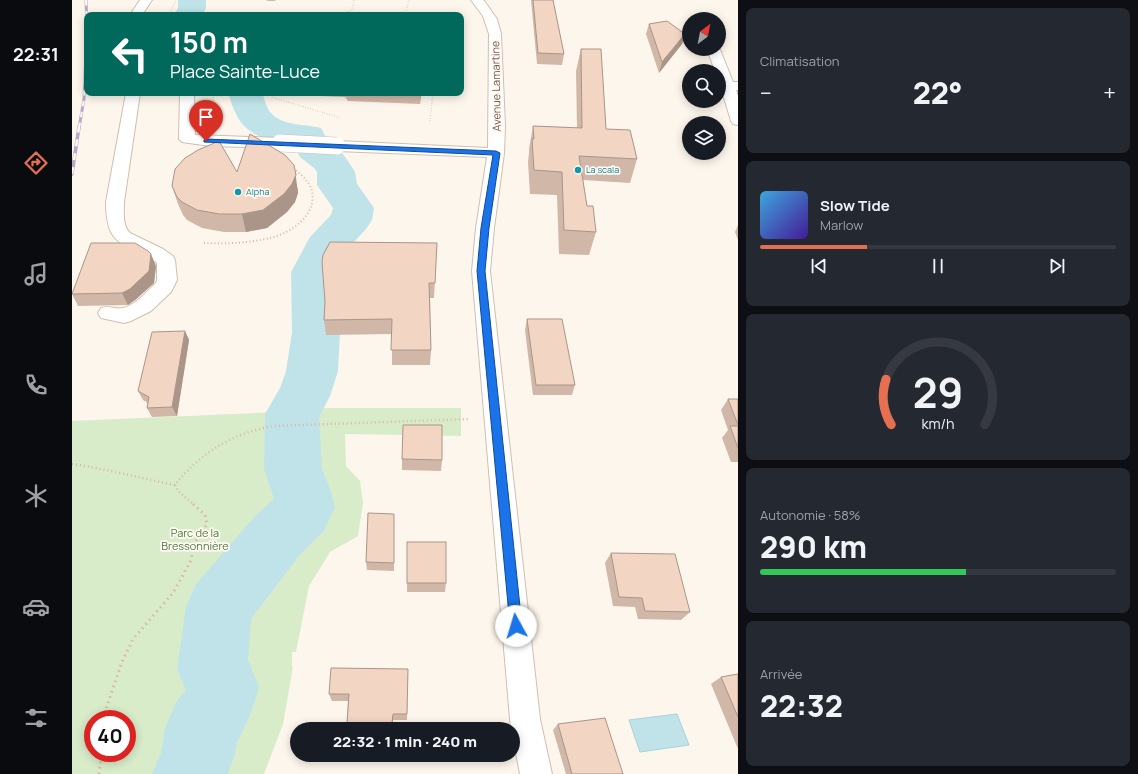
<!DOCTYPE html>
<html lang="fr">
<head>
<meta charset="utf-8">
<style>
	body { margin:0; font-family:Manrope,sans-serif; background:#242831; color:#f1f3f6; height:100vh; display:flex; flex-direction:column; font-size:15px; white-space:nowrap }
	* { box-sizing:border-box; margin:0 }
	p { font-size:13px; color:#9ea1a6 }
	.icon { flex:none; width:22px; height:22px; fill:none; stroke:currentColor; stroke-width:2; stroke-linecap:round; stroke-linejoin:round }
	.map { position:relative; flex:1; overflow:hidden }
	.side { display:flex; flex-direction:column; gap:8px; padding:8px; background:#0d0f14; width:400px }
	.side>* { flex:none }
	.guide { position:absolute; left:12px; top:12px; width:380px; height:84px; border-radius:8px; box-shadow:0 2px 10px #0003; background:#00695c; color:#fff; overflow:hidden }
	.needle { width:26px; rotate:32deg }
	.controls { position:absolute; left:610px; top:12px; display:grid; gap:8px }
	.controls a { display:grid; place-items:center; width:44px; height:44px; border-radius:50%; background:#171b24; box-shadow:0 2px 10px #0003; font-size:20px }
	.speed { position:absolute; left:12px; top:710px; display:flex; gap:8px; font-size:20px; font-weight:700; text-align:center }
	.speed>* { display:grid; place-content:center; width:52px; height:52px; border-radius:50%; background:#171b24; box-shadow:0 2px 10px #0003; line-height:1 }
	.speed .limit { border:6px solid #d22; background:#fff; color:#111 }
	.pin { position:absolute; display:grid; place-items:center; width:34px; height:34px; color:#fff; margin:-41px -17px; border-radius:50% 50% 50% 0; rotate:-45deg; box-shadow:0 0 4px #0007 }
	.pin .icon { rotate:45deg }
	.me { position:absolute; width:44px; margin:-22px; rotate:354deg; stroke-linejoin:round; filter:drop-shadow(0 0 3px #0008) }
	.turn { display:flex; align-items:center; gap:14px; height:84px; padding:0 20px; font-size:18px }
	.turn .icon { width:52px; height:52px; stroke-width:2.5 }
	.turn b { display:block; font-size:28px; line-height:34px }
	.big { font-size:30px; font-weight:800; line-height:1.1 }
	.side .tile { flex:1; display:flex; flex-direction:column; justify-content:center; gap:6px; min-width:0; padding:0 14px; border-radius:8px; background:#242831 }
	.side .dial { align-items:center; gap:0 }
	.dial svg { height:104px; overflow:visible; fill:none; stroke:#363941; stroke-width:7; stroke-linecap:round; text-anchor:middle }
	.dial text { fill:#f1f3f6; stroke:none }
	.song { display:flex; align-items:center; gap:12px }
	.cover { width:48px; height:48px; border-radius:6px; background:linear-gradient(135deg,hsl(200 70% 55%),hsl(260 70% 35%)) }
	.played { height:4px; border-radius:2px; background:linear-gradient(90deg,#e76f51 30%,#363941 30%) }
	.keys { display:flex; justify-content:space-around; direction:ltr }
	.heat { display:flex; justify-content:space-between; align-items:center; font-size:22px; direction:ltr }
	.charge { height:6px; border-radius:3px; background:linear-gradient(90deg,#34c759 58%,#363941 0) }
	.trip { position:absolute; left:218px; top:722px; width:230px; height:40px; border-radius:20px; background:#171b24; box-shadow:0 2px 10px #0003; font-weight:800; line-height:40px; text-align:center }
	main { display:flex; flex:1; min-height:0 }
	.dock { display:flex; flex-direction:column; width:72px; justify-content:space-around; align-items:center; background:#090b0e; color:#9ea1a6 }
	.dock .icon { width:28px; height:28px }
	.dock .active { color:#e76f51 }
	.dock b { font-size:18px; color:#f1f3f6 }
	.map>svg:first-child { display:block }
	.green { fill:#d8ecc9; fill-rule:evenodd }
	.water { fill:#bfe3e8; stroke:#a5d3da }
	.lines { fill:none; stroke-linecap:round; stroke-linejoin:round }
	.river { fill:#bfe3e8; fill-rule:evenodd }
	.minor-casing { stroke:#d1beb0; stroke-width:2 }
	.path-far3 { stroke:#d9b8a5; stroke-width:1.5; stroke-dasharray:0.5 2; stroke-linecap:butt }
	.path-far2 { stroke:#d9b8a5; stroke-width:2; stroke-dasharray:1 2.5; stroke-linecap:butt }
	.path-far1 { stroke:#d9b8a5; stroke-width:2.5; stroke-dasharray:1 3; stroke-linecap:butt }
	.path { stroke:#d9b8a5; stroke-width:3; stroke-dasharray:1.5 4; stroke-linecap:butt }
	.minor { fill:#fff; fill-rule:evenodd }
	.rail-far1-casing { stroke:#b9a8c9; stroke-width:3 }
	.rail-casing { stroke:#b9a8c9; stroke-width:3.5 }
	.rail-far1 { stroke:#fffaf3; stroke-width:2; stroke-dasharray:5.5; stroke-linecap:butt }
	.rail { stroke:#fffaf3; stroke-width:2.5; stroke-dasharray:7; stroke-linecap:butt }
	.minor-bridge-casing { stroke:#d1beb0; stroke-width:18; stroke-linecap:butt }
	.minor-bridge { stroke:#fff; stroke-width:17 }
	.wall { fill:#d1b7a8 }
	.shaded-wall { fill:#aa9588 }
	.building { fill:#f3d5c3; stroke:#aa9588 }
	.route { fill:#1a73e8; stroke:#114b97 }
	.culture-dot { fill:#0f9aa8; stroke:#fffaf3; stroke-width:1.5 }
	.labels { text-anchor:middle; stroke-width:3.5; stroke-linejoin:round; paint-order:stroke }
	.far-culture-label { font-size:9px; fill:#0d838f; stroke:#fffaf3; text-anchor:start }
	.street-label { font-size:11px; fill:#7a5c4d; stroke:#fffaf3 }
	.park-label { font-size:11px; fill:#537a41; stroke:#fffaf3 }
</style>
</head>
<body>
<main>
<nav class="dock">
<b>22:31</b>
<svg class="icon active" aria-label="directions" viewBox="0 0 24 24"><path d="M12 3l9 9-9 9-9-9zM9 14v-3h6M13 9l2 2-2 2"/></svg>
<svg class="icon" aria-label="music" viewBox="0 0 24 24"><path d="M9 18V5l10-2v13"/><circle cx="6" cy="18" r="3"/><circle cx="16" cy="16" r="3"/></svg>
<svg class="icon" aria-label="phone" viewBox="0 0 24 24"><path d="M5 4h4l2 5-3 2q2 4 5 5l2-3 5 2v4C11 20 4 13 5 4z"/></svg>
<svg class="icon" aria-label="climate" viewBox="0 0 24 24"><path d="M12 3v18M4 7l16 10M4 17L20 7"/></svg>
<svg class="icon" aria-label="car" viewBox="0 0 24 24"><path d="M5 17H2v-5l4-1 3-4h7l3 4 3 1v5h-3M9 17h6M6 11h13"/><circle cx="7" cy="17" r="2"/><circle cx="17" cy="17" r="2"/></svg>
<svg class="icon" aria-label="filters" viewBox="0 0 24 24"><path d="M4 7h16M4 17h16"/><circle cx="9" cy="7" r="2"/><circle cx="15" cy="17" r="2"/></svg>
</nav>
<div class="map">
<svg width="666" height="774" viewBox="0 0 666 774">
	<rect width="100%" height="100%" fill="#fdf6ec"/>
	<!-- green -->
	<path class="green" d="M258,408h131v28l-116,-2 1,32 14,15 3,22 -5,33 -28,16 -21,34 -13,66h-4v15h1l-10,57 -19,50h-192v-353l228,-10v-2zM21,719h34v34h-34z"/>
	<!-- water -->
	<polygon class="water" points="605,714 617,745 568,752 557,720"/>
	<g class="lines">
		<!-- river -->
		<g class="river">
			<polygon points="106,0 134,0 134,8 130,15 102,15 106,8"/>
			<path d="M156,93h34c3,6 4,15 9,20 11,13 34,11 50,15l8,15 13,10 6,8 7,11 2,12 17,24 -2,12 -6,9 -22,24 -9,19 5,60 -2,39 -8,25 -11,21 3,52 9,23 4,15 -11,24 -25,25 -48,63 -3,41 11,27 -7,23 -11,25 -4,7 -2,12 -7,20h-76l9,-21 4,-25 11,-26 10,-12 -9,-21 9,-62 10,-23 59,-68 19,-17 -10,-30 1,-55 15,-26 6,-17 6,-39 -1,-60 19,-35 21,-22 2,-7 -16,-23v-13l-3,-4 -14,-11 -7,-12c-23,-4 -47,-9 -57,-31 -4,-7 -5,-14 -8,-21z"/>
		</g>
		<defs>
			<g id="minor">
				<polygon points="68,0 80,0 72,12 73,15 61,15 60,12"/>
				<polygon points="399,0 411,0 413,2 425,19 429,34 433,126 432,153 422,228 418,271 468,719 480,774 448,774 441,737 441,729 439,729 438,719 400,271 404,228 415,157 265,151 259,149 257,146 259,143 265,141 416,148 417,34 411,16"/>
				<polygon points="647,47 661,82 666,82 666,90 664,90 666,96 666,125 661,124 659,121 647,81 647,71 643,71 635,49 647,49"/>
				<path d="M54,93h14l-16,109c0,10 -2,23 6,31l33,16 10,7 2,4 2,20 -6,12 -20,19 -20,10 -7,2 -23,-5 -3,-5 3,-5c9,-3 15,2 22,0 13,-3 23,-16 33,-25l1,-3v-17c-32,-23 -51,-13 -51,-61z"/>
				<polygon points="108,93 122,93 123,135 208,138 214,140 216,143 214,146 208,148 138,146 110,142 107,139"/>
			</g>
		</defs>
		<!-- minor casing -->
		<use href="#minor" class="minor-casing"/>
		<!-- path-far3 -->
		<g class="path-far3">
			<polyline points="97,15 104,0"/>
			<polyline points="273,15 280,9 282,0"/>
			<polyline points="333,15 337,0"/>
			<polyline points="198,93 199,97 269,118"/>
			<polyline points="141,100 142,93"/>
			<polyline points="358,121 361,93"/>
		</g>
		<!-- path-far2 -->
		<path class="path-far2" d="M132,243c23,1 48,0 70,-6 21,-6 47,-27 36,-51 -4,-8 -11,-13 -17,-18"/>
		<!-- path-far1 -->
		<g class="path-far1">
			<path d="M0,464c35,5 68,14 103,21 26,-33 58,-52 99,-59l195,-7"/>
			<polyline points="103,485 106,491 120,503"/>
		</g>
		<!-- path -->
		<g class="path">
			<polyline points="33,719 34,709 50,662 61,639 101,593 118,562 124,541 135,524 133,515 119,502"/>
			<polyline points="27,774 30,753"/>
		</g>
		<!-- minor -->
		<use href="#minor" class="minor"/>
		<defs>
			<g id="rail-far1">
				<polyline points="14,0 15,27"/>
				<polyline points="7,128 12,99 15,31"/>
			</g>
			<polyline id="rail" points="0,174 7,127"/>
		</defs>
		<!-- rail-far1 casing -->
		<use href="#rail-far1" class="rail-far1-casing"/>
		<!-- rail casing -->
		<use href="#rail" class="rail-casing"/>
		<!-- rail-far1 -->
		<use href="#rail-far1" class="rail-far1"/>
		<!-- rail -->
		<use href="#rail" class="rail"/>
		<defs>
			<polyline id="minor-bridge" points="208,143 265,146"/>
		</defs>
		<!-- minor-bridge casing -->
		<use href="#minor-bridge" class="minor-bridge-casing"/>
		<!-- minor-bridge -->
		<use href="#minor-bridge" class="minor-bridge"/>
	</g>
	<!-- wall -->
	<g class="wall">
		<polygon points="193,0 205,0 202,1 197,1"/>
		<polygon points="459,0 481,0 492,54 490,65 465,64"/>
		<polygon points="577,24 613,34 610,44 587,73 574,34"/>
		<polygon points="509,49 534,129 565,159 558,183 511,180 515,206 524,232 517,255 487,254 485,195 458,194 456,162 457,153 457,149 461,126 505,128 504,71"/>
		<polygon points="243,93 349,93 348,104 276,101 273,97 249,96"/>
		<polygon points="165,172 226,188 226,193 223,202 215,212 195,228 174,232 152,232 130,228 115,220 111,215 106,204 100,186"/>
		<polygon points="666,225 666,240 663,232"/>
		<polygon points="365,243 362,298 358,298 359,350 358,365 320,365 320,334 254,335 252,320"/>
		<polygon points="84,266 82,283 63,300 56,305 6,306 0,294 0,293"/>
		<polygon points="455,319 503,385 500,395 461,395 453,330"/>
		<polygon points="113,331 117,340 105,416 80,417 75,408 76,403 71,400 66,391"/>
		<polygon points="656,399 666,399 666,462 659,462 650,438 656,430 649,410"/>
		<polygon points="330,459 370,460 369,471 330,470"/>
		<polygon points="322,523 322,571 295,570 294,562"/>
		<polygon points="335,542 374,583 373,592 335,592"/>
		<polygon points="539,553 618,612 609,620 566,619 563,607 541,606 533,563"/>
		<polygon points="336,669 335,720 321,720 320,729 276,729 275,723 276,701 260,701 257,694"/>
		<polygon points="666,674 666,749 639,684 649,677"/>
		<polygon points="486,724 551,774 494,774 481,730"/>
	</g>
	<!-- shaded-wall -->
	<g class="shaded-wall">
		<polygon points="613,34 610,44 587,73 590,62"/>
		<polygon points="348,93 349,93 348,104"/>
		<polygon points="223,170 226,193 223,202 215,212 195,228 174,232 170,214"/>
		<polygon points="79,254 84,266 82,283 63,300 56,305 50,293"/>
		<polygon points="113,331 117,340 105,416 100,407"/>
		<polygon points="321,714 321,720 320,729 320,723"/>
	</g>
	<!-- building -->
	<g class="building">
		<polygon points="461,0 481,0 492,54 466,53"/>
		<polygon points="595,21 613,34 590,62 577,24"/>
		<polygon points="509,49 529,49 534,129 558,130 565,159 507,156 515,206 521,206 524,232 492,230 490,172 462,170 460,139 462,139 461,126 510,128"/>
		<polygon points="178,134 213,155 222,165 224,175 220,184 212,194 191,210 170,214 147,214 125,210 110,202 105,197 100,186 103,169 113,158 126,150 147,141 165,172"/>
		<polygon points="258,242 365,243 363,283 357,283 359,350 319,350 320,319 252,320 253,302 250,262 251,255"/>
		<polygon points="19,243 63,243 76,251 79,254 77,271 58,289 50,293 0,294"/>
		<polygon points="455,319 490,319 503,385 464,385"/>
		<polygon points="113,331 100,407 75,408 77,397 66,391 80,332"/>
		<polygon points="656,399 666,399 666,425"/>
		<polygon points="331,425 370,425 370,460 330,459"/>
		<polygon points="658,426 666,426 666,448"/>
		<polygon points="296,513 322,514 322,563 294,562"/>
		<rect x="335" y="542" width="39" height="41"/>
		<polygon points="539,553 603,554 618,612 573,611 570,598 547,597"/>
		<polygon points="259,668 336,669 335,714 321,714 320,723 275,723 277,694 257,694"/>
		<polygon points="666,674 666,717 649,677"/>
		<polygon points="533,718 551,774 500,774 486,724"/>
	</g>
	<!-- route -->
	<polygon class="route" points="134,139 424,151 428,153 417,228 413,271 450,626 448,630 444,632 440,630 438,626 405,271 409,228 421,155 132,142 132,140"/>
	<!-- markers -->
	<g class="culture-dot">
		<circle cx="506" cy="170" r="4"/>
		<circle cx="166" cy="192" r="4"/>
	</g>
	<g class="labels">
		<!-- far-culture labels -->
		<g class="far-culture-label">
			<text x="514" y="173">La scala</text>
			<text x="174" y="195">Alpha</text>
		</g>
		<!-- street labels -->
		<g class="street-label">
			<text transform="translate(424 86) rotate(-91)" y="4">Avenue Lamartine</text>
		</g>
		<!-- park labels -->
		<g class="park-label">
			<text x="123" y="537">Parc de la<tspan x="123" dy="13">Bressonnière</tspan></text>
		</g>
	</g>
</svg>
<div class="controls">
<a><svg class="needle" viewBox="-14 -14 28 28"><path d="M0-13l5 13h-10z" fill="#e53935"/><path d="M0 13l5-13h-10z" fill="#9ea1a6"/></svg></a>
<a><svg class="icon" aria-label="search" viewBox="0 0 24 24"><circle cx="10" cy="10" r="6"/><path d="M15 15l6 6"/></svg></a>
<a><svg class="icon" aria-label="layers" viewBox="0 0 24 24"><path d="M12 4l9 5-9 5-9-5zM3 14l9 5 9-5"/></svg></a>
</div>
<div class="speed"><div class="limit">40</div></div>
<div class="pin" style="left:134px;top:141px;background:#d93025"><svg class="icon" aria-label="arrive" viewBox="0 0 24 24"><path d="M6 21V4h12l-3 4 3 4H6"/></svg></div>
<svg class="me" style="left:444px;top:626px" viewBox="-20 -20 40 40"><circle r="19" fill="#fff"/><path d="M0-13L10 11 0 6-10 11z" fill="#1a73e8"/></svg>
<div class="trip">22:32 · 1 min · 240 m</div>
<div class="guide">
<div class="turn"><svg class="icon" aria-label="left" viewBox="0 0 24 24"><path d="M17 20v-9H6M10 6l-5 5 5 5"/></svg><div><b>150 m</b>Place Sainte-Luce</div></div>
</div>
</div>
<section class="side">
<div class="tile"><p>Climatisation</p>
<div class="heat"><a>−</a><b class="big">22°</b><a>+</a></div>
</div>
<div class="tile">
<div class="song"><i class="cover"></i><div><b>Slow Tide</b><p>Marlow</p></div></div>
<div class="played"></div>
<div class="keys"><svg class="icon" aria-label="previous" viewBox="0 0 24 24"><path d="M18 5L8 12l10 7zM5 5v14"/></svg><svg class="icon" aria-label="pause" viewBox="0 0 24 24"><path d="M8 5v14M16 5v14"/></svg><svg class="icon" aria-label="next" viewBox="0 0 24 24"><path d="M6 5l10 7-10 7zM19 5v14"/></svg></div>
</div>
<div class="tile dial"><svg viewBox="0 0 100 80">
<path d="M14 69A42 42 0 1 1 86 69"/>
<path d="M14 69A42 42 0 0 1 10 34" stroke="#e76f51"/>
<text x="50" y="56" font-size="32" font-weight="700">29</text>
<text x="50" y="72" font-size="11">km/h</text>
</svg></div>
<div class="tile"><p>Autonomie · 58%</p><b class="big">290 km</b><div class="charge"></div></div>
<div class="tile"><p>Arrivée</p><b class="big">22:32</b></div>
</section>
</main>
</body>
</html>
